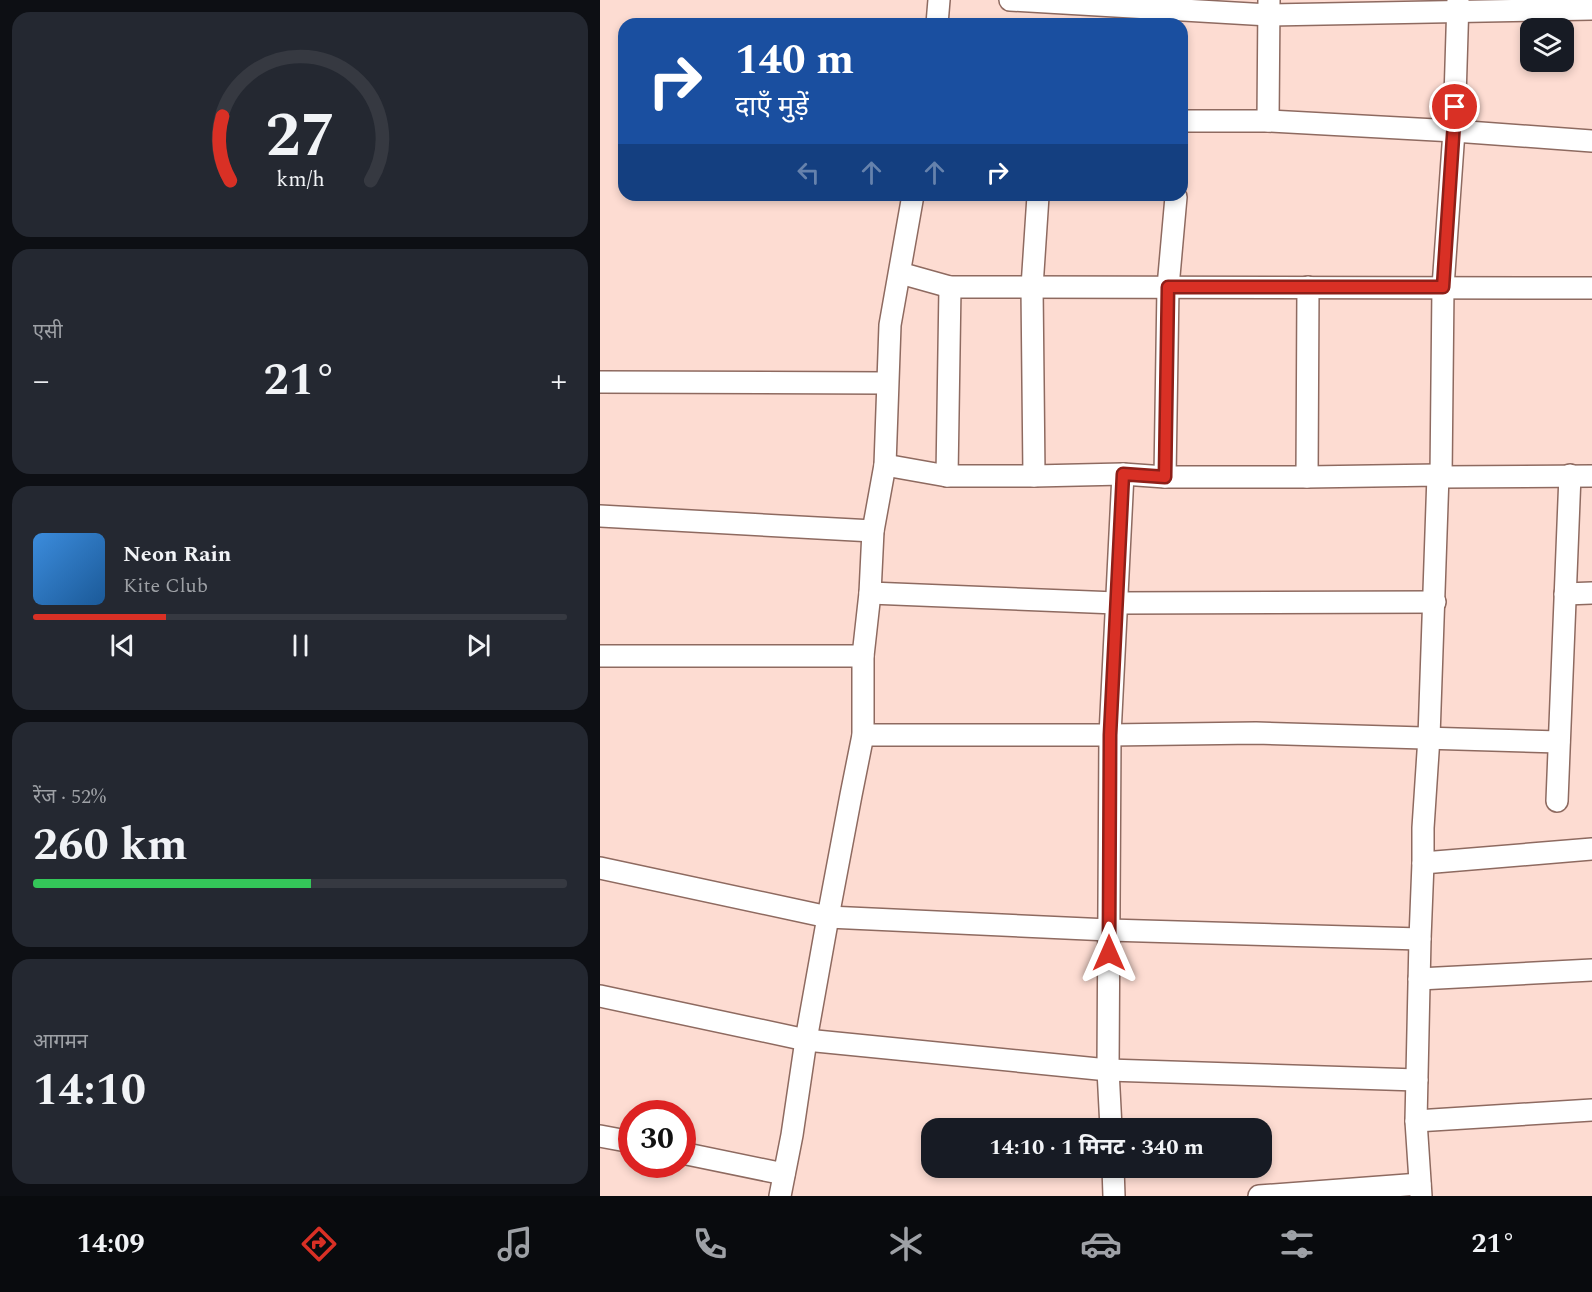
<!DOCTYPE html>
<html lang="hi">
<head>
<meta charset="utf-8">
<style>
	body { margin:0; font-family:Spectral,"Noto Sans Devanagari",serif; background:#242831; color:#f1f3f6; height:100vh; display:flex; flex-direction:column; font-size:22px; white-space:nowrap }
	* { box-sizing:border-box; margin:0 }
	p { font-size:20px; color:#9ea1a6 }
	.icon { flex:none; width:33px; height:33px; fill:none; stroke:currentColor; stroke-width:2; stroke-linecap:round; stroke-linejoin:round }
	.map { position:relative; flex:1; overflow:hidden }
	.sheet { display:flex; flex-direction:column; gap:12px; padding:12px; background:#0d0f14; width:600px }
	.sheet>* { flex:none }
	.guide { position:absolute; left:18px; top:18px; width:570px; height:183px; border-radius:18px; box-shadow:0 3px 9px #0003; background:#1a4fa0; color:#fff; overflow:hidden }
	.buttons { position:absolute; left:920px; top:18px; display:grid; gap:12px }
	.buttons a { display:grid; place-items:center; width:54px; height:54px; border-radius:12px; background:#171b24; box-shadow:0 3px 9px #0003; font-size:30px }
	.speed { position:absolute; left:18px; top:1100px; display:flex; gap:12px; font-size:30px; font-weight:700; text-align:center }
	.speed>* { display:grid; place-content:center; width:78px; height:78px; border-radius:50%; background:#171b24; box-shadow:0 3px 9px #0003; line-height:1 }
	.speed .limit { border:9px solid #d22; background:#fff; color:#111 }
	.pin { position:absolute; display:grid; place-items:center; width:51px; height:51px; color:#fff; margin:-26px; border:3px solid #fff; border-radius:50%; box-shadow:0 2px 6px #0007 }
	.me { position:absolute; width:66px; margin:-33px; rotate:0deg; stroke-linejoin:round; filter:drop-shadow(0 0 4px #0008) }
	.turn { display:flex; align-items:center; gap:21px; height:126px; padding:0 18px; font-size:27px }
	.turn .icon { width:78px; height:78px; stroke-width:2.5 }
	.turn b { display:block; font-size:42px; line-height:51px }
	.lanes { display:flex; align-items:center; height:57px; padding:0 18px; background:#0003; justify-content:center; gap:30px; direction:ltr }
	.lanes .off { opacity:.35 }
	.big { font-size:45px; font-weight:700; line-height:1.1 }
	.sheet .card { flex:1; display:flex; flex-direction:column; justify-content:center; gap:9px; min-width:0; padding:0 21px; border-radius:18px; background:#242831 }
	.sheet .dial { align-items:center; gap:0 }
	.dial svg { height:156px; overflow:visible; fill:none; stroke:#363941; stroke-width:7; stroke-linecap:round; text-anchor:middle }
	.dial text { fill:#f1f3f6; stroke:none }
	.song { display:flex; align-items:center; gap:18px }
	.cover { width:72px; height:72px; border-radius:9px; background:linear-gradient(135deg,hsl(210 70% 55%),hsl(210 70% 35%)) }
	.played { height:6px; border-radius:3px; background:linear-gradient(90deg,#d93025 25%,#363941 25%) }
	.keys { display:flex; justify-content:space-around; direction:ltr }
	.heat { display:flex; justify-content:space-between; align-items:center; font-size:33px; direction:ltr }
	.charge { height:9px; border-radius:4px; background:linear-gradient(90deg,#34c759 52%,#363941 0) }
	.trip { position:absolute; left:321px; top:1118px; width:351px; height:60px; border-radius:18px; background:#171b24; box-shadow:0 3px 9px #0003; font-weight:700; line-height:60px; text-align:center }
	.tabs { display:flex; height:96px; justify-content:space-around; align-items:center; background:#090b0e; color:#9ea1a6 }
	.tabs .icon { width:42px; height:42px }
	.tabs .current { color:#d93025 }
	.tabs b { font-size:27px; color:#f1f3f6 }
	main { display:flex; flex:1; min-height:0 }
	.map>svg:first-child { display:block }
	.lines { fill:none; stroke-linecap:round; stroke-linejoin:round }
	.minor-casing { stroke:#8e6a60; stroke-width:24 }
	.minor { stroke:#fff; stroke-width:21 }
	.route-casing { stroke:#8d1f18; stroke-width:15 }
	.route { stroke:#d93025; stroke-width:10 }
</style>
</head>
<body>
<main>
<section class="sheet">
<div class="card dial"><svg viewBox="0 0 100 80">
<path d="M14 69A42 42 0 1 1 86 69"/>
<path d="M14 69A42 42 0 0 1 10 36" stroke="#d93025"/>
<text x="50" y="56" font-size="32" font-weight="700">27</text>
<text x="50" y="72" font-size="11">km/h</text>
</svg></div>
<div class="card"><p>एसी</p>
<div class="heat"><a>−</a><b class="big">21°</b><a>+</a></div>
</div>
<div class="card">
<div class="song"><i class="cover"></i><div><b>Neon Rain</b><p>Kite Club</p></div></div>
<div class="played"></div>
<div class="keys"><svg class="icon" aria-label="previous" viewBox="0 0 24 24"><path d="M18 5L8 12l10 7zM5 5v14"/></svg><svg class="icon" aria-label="pause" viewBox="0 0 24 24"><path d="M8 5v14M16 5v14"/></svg><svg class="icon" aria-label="next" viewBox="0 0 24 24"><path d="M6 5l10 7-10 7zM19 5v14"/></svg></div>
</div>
<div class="card"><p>रेंज · 52%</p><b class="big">260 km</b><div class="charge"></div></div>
<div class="card"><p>आगमन</p><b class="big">14:10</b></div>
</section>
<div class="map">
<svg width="992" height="1196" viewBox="0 0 992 1196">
	<rect width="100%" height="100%" fill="#fddcd2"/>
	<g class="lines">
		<defs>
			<g id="minor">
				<polyline points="410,0 669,15 992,9"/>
				<polyline points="337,24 339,0"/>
				<polyline points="582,121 668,121 854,131 992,141"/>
				<polyline points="668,121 669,0"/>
				<polyline points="300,273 350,287 992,288"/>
				<polyline points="0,382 287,383"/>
				<polyline points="285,465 347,476 434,476 523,474 565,477 707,477 838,475 841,477 992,476"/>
				<polyline points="347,476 350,287"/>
				<polyline points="434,476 432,287 438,196"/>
				<polyline points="565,477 568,287 576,197"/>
				<polyline points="707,477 708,287"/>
				<polyline points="841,477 843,287 854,131 858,0"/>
				<polyline points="0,516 273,531"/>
				<polyline points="270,593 516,603 835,602"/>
				<polyline points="965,594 992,593"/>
				<polyline points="0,656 263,656"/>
				<polyline points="263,735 510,735 656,733 959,742"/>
				<polyline points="957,801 970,475"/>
				<polyline points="823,863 992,849"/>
				<polyline points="0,868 228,917 509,930 820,939"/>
				<polyline points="819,979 992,970"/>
				<polyline points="0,996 206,1040 508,1070 817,1080"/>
				<polyline points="816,1121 992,1110"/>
				<polyline points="511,1128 508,1070 510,735 523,474"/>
				<polyline points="0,1136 32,1142"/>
				<polyline points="82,1153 184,1174"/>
				<polyline points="513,1167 514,1196"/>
				<polyline points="180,1196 192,1135 206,1040 228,917 251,795 263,735 263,656 270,593 273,531 285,465 290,325 313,195"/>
				<polyline points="659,1196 820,1184"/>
				<polyline points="821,1196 816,1121 820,939 823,863 823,828 829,737 838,475"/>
			</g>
		</defs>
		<!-- minor casing -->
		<use href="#minor" class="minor-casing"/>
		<!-- minor -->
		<use href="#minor" class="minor"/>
	</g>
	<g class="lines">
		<defs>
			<polyline id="route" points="509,953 510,735 523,474 565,477 568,287 843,287 855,107"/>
		</defs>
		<!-- route casing -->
		<use href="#route" class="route-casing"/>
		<!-- route -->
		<use href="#route" class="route"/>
	</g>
</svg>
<div class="buttons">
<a><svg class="icon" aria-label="layers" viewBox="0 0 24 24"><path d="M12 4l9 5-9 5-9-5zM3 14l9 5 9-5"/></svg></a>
</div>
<div class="speed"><div class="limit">30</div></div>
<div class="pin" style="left:855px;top:107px;background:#d93025"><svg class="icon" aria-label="arrive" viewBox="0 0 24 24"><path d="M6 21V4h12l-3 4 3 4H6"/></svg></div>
<svg class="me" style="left:509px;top:953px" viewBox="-20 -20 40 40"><path d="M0-17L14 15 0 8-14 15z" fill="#d93025" stroke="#fff" stroke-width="4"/></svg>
<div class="trip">14:10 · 1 मिनट · 340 m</div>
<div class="guide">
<div class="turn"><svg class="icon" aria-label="right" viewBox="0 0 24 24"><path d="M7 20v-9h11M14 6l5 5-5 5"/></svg><div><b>140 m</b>दाएँ मुड़ें</div></div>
<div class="lanes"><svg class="icon off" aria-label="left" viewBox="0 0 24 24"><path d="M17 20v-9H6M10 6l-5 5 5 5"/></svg><svg class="icon off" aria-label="ahead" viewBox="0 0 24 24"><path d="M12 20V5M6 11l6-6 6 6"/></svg><svg class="icon off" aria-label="ahead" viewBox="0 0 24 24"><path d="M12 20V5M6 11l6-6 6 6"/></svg><svg class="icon" aria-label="right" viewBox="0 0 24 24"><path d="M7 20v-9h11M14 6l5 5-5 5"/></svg></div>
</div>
</div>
</main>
<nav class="tabs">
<b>14:09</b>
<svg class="icon current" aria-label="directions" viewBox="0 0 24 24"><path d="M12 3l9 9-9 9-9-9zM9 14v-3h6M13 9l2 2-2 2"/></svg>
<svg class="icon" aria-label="music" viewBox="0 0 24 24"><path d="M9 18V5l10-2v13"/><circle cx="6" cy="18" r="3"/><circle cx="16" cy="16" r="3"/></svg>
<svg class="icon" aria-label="phone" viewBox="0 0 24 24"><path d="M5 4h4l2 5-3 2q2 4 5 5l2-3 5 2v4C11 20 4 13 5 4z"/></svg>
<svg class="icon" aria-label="climate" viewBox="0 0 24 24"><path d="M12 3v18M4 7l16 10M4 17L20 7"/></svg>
<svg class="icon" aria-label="car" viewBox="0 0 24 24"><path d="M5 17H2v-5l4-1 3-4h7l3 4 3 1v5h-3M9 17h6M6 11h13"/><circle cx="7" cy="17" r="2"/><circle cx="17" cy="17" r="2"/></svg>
<svg class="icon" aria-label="filters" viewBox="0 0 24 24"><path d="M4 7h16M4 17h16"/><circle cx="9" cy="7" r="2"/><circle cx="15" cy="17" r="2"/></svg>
<b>21°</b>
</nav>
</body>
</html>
